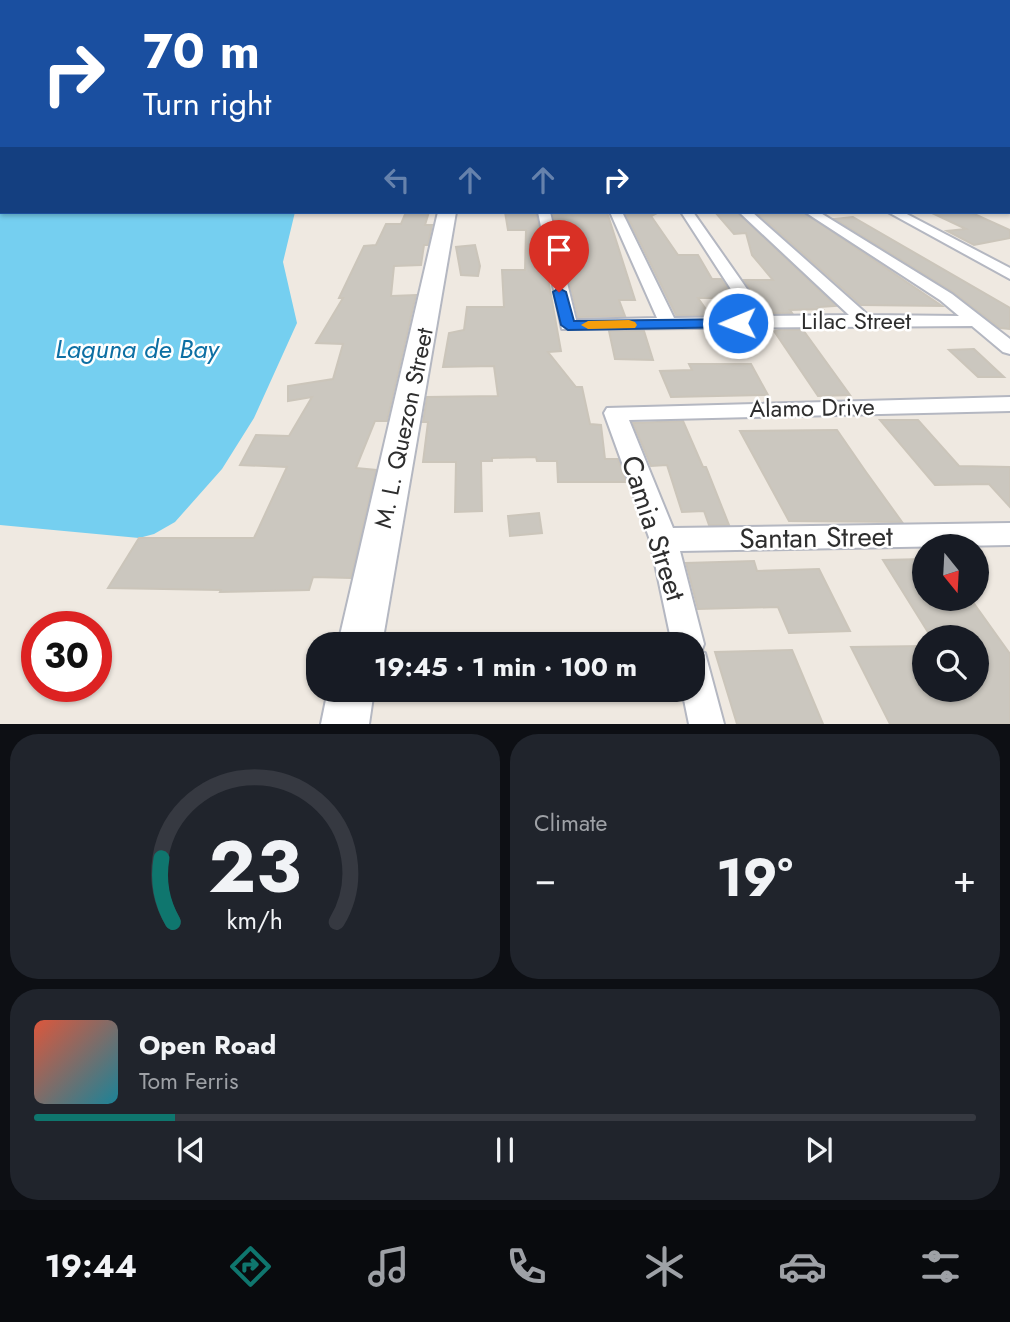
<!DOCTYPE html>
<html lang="en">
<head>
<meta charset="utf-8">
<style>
	body { margin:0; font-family:Jost,sans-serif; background:#20242c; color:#f1f3f6; height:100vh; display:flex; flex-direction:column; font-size:26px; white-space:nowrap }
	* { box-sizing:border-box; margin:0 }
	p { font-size:23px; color:#9ea1a6 }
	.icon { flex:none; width:38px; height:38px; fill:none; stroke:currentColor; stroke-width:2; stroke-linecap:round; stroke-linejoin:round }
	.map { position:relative; height:724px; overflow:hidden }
	.drawer { display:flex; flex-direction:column; gap:10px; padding:10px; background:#0d0f14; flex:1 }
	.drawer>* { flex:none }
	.top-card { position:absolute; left:0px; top:0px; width:1012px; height:214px; box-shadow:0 2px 5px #0004; background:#1a4fa0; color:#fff; overflow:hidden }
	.needle { width:46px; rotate:162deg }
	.buttons { position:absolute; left:912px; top:534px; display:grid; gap:14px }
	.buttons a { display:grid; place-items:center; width:77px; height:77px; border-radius:50%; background:#171b24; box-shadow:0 2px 5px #0004; font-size:35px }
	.speed { position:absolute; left:21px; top:611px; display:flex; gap:14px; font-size:35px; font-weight:700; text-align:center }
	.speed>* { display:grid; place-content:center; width:91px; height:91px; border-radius:50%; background:#171b24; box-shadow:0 2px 5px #0004; line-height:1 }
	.speed .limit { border:10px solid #d22; background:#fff; color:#111 }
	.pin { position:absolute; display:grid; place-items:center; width:60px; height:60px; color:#fff; margin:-72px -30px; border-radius:50% 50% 50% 0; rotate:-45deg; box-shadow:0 0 7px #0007 }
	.pin .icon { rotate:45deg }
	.me { position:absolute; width:77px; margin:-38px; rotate:269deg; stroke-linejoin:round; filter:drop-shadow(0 0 5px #0008) }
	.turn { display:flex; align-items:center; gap:24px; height:147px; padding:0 28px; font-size:32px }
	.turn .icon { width:91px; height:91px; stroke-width:2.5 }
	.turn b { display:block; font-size:49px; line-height:60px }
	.lanes { display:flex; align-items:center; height:66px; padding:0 28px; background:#0003; justify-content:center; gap:35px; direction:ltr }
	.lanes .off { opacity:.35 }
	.big { font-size:52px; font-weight:700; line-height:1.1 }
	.drawer .widget { flex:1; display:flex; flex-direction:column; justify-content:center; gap:10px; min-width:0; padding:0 24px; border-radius:28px; background:#20242c }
	.drawer .dial { align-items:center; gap:0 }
	.dial svg { height:182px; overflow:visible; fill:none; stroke:#363941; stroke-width:7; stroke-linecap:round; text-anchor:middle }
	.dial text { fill:#f1f3f6; stroke:none }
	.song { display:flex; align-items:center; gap:21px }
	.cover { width:84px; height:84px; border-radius:10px; background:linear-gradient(135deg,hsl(10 70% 55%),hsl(190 70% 35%)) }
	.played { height:7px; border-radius:4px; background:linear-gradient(90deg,#0f766e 15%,#363941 15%) }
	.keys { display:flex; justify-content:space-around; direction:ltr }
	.heat { display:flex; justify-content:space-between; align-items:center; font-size:38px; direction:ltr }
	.drawer .tiles { flex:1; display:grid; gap:10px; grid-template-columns:1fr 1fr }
	.widget:last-child { grid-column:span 2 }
	.trip { position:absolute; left:306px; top:632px; width:399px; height:70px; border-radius:28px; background:#171b24; box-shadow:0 2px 5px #0004; font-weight:700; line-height:70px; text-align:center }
	.dock { display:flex; height:112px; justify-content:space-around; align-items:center; background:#090b0e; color:#9ea1a6 }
	.dock .icon { width:49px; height:49px }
	.dock .current { color:#0f766e }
	.dock b { font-size:32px; color:#f1f3f6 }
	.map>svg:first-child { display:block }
	.water { fill:#75cff0 }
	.building { fill:#cbc7bf; stroke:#cbc5ba; stroke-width:2 }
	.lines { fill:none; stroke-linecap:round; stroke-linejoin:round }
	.minor-casing { stroke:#b4b7c1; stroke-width:4 }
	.secondary-casing { stroke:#b4b7c1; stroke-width:4 }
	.minor { fill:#fff; fill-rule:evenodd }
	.secondary { fill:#fff; fill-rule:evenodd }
	.route { fill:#1a73e8; stroke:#114b97; stroke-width:2 }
	.slow { fill:#f59e0b }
	.labels { text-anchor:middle; stroke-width:5; stroke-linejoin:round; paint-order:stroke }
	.street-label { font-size:24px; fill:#2e2e2e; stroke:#fff }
	.water-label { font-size:26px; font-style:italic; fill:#0d6fa3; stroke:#fff }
	.near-street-label { font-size:28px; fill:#2e2e2e; stroke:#fff }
</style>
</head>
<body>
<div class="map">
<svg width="1010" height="724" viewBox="0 0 1010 724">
	<rect width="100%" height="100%" fill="#efe9e1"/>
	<!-- water -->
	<polygon class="water" points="0,107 2,212 295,212 283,262 297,323 254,418 222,469 175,522 154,534 139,538 0,525"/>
	<!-- building -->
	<g class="building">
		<polygon points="406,212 429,212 425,225 432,225 428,245 424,245 421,265 394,266 391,296 416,295 387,421 375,421 356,468 376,470 351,578 313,577 309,590 220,592 221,590 108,588 139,538 254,538 287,467 240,465 256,435 289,436 312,397 288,401 288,386 333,379 343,344 316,343 343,298 339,298 364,246 376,245 386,224 401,224"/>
		<polygon points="505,212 536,212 561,351 548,352 576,387 582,387 590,424 601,425 605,459 618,459 626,482 558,482 557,461 537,461 536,457 492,458 492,461 481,461 482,511 455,512 456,462 423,462 428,422 423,422 427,397 498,396 494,366 443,367 449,333 464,330 467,307 504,307 502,270 525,270 526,230 508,230"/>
		<polygon points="607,212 635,300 619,300 625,316 578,317 553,213"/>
		<polygon points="625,212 659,212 651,216 678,255 698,255 712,279 721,279 734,298 698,298 710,315 676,315"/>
		<polygon points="715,212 737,212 836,306 819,307 822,309 790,310 792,313 767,313 744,280 773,280 752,255 746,233 734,234"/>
		<polygon points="756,212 803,212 942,306 861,305"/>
		<polygon points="930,212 970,212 1010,230 1010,238 974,245 947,231 966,229"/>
		<polygon points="853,217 1010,308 1010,329 1000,328 953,292 835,219"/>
		<polygon points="475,245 480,266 478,276 461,275 456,247"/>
		<polygon points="779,330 803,330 850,395 818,396 774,331"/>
		<polygon points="609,331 644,331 653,360 615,359"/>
		<polygon points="974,349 1004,377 978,377 949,350"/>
		<polygon points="689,364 751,364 768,395 671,397 660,371 692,370"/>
		<polygon points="880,420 918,420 959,466 1010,467 1010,507 989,484 935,485"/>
		<polygon points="683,421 703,467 706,467 729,525 709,525 704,511 682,512 667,465 651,466 633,423"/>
		<polygon points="837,430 866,472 902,522 789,521 740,431"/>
		<polygon points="539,513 542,533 510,536 508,516"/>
		<polygon points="924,559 924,598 970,598 1010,654 1010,724 890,724 851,647 924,646 924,690 976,690 976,637 931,637 883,560"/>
		<polygon points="754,561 757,571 819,569 850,631 789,633 778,607 698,609 686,563"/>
		<polygon points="792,650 823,724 737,724 715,652"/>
	</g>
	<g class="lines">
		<defs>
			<g id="minor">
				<polygon points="538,212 550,212 576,320 657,318 610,212 622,212 674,318 749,317 681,212 693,212 766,316 849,315 739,212 752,212 868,315 959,316 940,300 805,212 819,212 952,294 1010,339 1010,354 1003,352 972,326 562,329"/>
				<polygon points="888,212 903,212 1010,268 1010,279"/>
				<polygon points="1010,397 1010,411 629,420 673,528 1010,523 1010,545 680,551 704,644 701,652 705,653 724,724 689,724 682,690 693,690 693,644 672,644 650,540 604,413 607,408"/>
			</g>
			<g id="secondary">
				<polygon points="438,212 456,212 382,644 338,644"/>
				<polygon points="328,690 374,690 369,724 321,724"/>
			</g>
		</defs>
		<!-- minor casing -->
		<use href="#minor" class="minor-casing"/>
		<!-- secondary casing -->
		<use href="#secondary" class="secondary-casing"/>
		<!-- minor -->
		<use href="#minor" class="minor"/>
		<!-- secondary -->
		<use href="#secondary" class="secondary"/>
	</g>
	<!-- sky -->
	<linearGradient id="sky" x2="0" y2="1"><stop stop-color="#7abfeb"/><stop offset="0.51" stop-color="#f8f5f2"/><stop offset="1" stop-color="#f8f5f2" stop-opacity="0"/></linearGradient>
	<rect width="1010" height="208" fill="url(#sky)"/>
	<!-- route -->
	<polygon class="route" points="559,288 566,292 574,321 738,319 745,323 738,327 568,330 561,325 553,292"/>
	<!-- slow -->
	<polygon class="slow" points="629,320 635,322 637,325 635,328 588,329 581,325 588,321"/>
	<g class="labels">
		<!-- street labels -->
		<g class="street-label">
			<text x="856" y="329">Lilac Street</text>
			<text transform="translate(812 408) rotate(-1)" y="8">Alamo Drive</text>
			<text transform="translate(404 428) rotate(-78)" y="8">M. L. Quezon Street</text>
		</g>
		<!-- water labels -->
		<g class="water-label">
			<text x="137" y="358">Laguna de Bay</text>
		</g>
		<!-- near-street labels -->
		<g class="near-street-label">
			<text transform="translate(654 528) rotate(72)" y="10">Camia Street</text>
			<text transform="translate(816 537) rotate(-1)" y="10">Santan Street</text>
		</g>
	</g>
</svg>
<div class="buttons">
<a><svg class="needle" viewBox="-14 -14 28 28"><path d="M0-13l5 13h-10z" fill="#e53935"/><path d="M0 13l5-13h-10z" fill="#9ea1a6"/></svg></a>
<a><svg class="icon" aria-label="search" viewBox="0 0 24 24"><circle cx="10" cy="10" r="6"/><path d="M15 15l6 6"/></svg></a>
</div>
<div class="speed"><div class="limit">30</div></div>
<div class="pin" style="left:559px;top:292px;background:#d93025"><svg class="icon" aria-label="arrive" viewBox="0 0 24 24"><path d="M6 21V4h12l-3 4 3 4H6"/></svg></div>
<svg class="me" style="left:738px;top:323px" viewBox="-20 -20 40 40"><circle r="17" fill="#1a73e8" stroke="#fff" stroke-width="3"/><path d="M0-11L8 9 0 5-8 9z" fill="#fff"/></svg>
<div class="trip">19:45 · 1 min · 100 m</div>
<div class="top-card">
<div class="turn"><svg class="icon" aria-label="right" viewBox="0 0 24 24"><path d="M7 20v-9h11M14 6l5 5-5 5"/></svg><div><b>70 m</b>Turn right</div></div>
<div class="lanes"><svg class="icon off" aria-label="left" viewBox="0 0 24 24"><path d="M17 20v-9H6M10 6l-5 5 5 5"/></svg><svg class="icon off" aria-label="ahead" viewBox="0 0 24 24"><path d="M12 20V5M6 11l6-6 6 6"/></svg><svg class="icon off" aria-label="ahead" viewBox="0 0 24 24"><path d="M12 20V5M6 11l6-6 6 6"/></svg><svg class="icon" aria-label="right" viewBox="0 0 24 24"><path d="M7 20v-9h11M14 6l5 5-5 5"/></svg></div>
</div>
</div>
<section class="drawer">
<div class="tiles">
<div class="widget dial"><svg viewBox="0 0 100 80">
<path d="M14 69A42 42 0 1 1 86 69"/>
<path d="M14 69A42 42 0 0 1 9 41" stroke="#0f766e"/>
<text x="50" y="56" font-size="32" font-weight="700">23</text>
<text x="50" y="72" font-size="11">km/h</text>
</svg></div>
<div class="widget"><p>Climate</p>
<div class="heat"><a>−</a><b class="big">19°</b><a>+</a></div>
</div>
<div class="widget">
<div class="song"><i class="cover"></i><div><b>Open Road</b><p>Tom Ferris</p></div></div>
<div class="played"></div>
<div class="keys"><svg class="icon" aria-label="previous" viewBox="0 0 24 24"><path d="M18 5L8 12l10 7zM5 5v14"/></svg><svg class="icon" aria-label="pause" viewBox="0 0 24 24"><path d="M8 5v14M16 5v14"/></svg><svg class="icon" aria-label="next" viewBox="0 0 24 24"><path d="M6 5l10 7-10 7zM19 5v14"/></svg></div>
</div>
</div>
</section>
<nav class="dock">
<b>19:44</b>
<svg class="icon current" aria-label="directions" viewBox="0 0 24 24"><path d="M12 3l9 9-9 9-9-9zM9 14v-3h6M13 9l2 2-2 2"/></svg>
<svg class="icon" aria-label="music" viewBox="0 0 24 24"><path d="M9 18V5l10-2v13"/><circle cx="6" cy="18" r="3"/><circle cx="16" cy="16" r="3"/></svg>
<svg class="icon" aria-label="phone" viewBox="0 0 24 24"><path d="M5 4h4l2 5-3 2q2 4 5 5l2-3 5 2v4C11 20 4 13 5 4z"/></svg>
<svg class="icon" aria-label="climate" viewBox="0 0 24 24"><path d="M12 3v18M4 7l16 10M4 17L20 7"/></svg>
<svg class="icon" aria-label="car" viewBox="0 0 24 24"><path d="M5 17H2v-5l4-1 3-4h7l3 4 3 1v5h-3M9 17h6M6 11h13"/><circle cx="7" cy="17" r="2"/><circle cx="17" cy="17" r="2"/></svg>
<svg class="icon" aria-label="filters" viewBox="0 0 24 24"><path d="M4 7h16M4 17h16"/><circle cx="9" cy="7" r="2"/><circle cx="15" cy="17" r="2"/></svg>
</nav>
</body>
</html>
